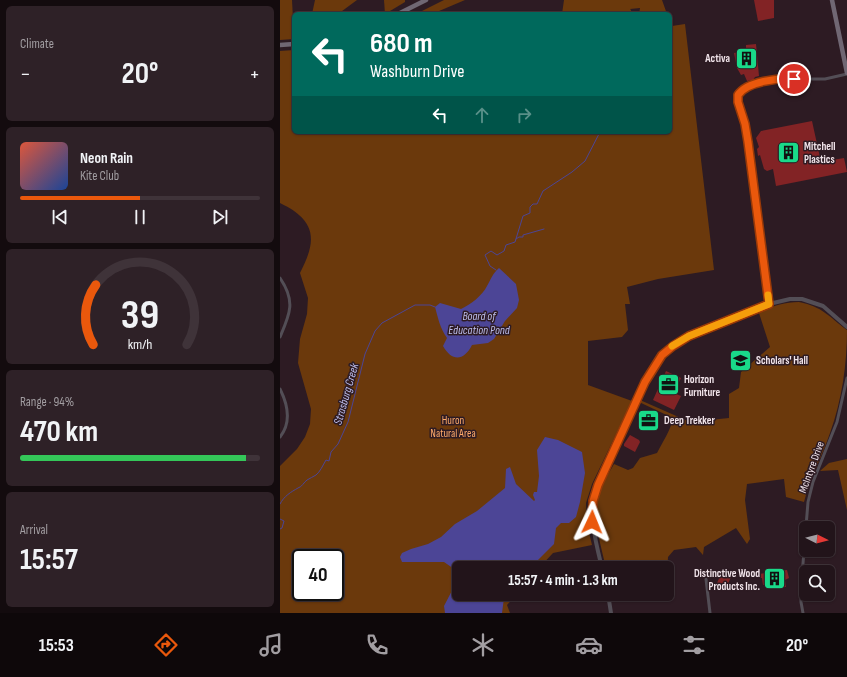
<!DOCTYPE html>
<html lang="en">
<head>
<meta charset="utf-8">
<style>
	body { margin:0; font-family:"Sofia Sans Condensed",sans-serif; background:#2e2127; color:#f1f3f6; height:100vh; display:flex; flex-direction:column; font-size:15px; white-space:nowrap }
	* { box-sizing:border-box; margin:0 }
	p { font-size:13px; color:#a29ea2 }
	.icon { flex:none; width:22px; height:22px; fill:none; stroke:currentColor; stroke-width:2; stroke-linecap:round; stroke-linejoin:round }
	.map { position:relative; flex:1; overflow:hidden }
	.panel { display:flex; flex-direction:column; gap:6px; padding:6px; background:#130b0e; width:280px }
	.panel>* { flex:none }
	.top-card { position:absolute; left:12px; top:12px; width:380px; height:122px; border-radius:6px; box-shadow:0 1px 3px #0004,0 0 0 1px #3f3339; background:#00695c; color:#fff; overflow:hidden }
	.needle { width:26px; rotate:96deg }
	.controls { position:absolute; left:519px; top:521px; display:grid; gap:8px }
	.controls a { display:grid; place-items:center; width:36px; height:36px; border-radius:6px; background:#22141a; box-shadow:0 1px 3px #0004,0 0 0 1px #3f3339; font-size:20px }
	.speed { position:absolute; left:12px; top:549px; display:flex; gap:8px; font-size:20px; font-weight:700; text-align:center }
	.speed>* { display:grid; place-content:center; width:52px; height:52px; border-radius:50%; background:#22141a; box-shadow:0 1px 3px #0004,0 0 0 1px #3f3339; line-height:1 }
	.speed .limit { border:2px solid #111; border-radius:6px; background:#fff; color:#111 }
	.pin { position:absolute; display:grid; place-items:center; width:34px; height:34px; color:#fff; margin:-17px; border:2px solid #fff; border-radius:50%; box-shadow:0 1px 4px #0007 }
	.me { position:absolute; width:44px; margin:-22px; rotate:2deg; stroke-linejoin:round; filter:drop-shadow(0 0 3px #0008) }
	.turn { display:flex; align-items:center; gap:14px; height:84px; padding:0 12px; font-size:18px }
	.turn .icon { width:52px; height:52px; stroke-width:2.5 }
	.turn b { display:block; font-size:28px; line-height:34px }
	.lanes { display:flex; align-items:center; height:38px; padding:0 12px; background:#0003; justify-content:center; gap:20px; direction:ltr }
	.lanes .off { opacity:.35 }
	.big { font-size:30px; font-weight:700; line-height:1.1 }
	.panel .widget { flex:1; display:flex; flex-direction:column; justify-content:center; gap:6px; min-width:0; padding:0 14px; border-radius:6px; background:#2e2127 }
	.panel .dial { align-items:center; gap:0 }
	.dial svg { height:104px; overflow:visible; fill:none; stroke:#3f3339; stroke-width:7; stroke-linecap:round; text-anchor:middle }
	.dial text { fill:#f1f3f6; stroke:none }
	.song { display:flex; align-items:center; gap:12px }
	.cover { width:48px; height:48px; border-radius:6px; background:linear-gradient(135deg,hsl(10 70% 55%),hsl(220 70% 35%)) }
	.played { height:4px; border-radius:2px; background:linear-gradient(90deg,#ea580c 50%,#3f3339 50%) }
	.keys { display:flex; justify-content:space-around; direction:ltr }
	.heat { display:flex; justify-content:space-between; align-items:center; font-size:22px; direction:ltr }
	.charge { height:6px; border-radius:3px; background:linear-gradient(90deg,#34c759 94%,#3f3339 0) }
	.trip { position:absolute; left:172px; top:561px; width:222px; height:40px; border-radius:6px; background:#22141a; box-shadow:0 1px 3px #0004,0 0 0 1px #3f3339; font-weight:700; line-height:40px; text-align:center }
	.tab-bar { display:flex; height:64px; justify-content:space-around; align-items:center; background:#0e080a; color:#a29ea2 }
	.tab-bar .icon { width:28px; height:28px }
	.tab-bar .selected { color:#ea580c }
	.tab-bar b { font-size:18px; color:#f1f3f6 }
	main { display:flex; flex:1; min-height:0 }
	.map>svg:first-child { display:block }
	.green { fill:#6b390c; fill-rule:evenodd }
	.water { fill:#4c4596 }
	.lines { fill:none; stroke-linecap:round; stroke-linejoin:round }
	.stream { stroke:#4c4596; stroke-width:1 }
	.building { fill:#822325 }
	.minor { stroke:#534e56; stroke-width:3 }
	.tertiary { stroke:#534e56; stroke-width:4 }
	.secondary { stroke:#706773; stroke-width:4.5 }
	.route-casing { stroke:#983908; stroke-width:10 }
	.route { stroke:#ea580c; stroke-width:7 }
	.slow { stroke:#f59e0b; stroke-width:7 }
	.labels { text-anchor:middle; stroke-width:3; stroke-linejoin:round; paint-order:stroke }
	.poi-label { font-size:11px; font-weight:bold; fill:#f1e4ea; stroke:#2d1b23; text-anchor:start }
	.park-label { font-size:11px; fill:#feaa6a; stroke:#2d1b23 }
	.street-label { font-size:11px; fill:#f1e4ea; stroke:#2d1b23 }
	.water-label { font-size:12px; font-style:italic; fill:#bdbeec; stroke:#2d1b23 }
</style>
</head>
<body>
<main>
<section class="panel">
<div class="widget"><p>Climate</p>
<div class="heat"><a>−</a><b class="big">20°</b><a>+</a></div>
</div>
<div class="widget">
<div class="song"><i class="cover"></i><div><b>Neon Rain</b><p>Kite Club</p></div></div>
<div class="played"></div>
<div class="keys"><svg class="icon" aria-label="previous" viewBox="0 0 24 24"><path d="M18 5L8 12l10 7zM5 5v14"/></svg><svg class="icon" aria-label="pause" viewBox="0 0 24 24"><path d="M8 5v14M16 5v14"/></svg><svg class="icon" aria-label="next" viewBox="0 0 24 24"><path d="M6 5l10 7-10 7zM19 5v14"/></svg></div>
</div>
<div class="widget dial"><svg viewBox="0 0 100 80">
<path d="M14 69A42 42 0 1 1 86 69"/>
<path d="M14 69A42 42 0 0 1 16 23" stroke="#ea580c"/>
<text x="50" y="56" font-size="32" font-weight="700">39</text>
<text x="50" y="72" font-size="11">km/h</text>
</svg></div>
<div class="widget"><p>Range · 94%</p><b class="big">470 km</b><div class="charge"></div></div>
<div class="widget"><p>Arrival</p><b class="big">15:57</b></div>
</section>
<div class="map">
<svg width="567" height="613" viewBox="0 0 567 613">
	<rect width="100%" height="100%" fill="#2d1b23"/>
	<!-- green -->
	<g class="green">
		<polygon points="0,0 12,0 14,39 0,40"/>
		<polygon points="35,0 77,0 58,14 32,14"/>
		<polygon points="104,0 125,0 125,2 105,14"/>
		<polygon points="164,0 185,0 152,14 136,14"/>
		<polygon points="284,0 382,0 387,14 359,14 360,8 350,9 351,10 351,14 282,14"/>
		<path d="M390,21l2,5 13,-2 29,246 -56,9 -31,8 3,17h-5l3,26 -6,7 -34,4v44l44,16 -40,83 -6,19 1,21 5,21 -39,8 -14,15h-80v26h58l-10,11 3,8h-230v-147l17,-17 8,-12 5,-13 1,-15 -13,-46 2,-24 7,-25 1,-16 -8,-25c10,-20 19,-41 -1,-58 -5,-5 -13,-9 -19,-12v-152l14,-1v82h376zM21,558h34v34h-34z"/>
		<path d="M519,302c24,5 29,14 48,28 0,34 -5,70 -17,103 -8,24 -20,45 -26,69l-18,-5 -2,-18 -37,5 -2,16 5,39 -3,5 -11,-16 -32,19 -1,8 -7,-8 -22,3 -6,7 -1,19v-8h-19l-1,-1 -3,1h-38c-6,-27 -17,-58 -3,-85 3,-7 8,-13 11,-19l14,6 5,-2 7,-10 17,-5c6,-12 13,-21 16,-35l-34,-16 1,-2 50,22 39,-4v-24l10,-6 2,-16 29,-25 -11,-34c13,-7 25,-11 40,-11z"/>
		<polygon points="567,459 567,510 558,470 540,471 549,463"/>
	</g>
	<!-- water -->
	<g class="water">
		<path d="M219,268l17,16 3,16 -2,8 -12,13 -11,18 -6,4 -16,2c-8,16 -20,17 -29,1l4,-8c-7,-10 -9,-20 -12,-31l5,-4 21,6c10,-5 21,-13 26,-23 4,-7 6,-13 12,-18z"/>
		<polygon points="265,437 278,440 302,452 305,473 300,502 296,517 289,523 281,523 276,528 274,544 250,568 179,568 179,594 228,594 224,598 222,613 165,613 164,606 177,581 177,571 164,562 122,562 120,557 122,553 131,549 148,544 161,537 175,524 197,511 225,488 226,469 230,467 236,484 254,501 255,500 253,495 254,492 257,492 259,476 257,450"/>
	</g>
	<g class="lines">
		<!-- stream -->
		<g class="stream">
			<polyline points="236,239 239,237 243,237 243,235 264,229"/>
			<polyline points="216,270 210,266 205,255 211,251 217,255 224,251 226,245 235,242 243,216 250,213 250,207 253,204 257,204 263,191 292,172 305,161 320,132"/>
			<path d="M0,504c4,-8 11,-12 18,-16 4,-1 6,-6 9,-8 3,-2 6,-3 9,-5 4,-3 7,-10 10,-15l3,1 2,-9 7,-8 10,-22 17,-68 10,-23 7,-8 33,-18h15l5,2"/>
			<polyline points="0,519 4,521 2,528 0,529"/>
		</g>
	</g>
	<!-- building -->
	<g class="building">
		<polygon points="474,0 494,0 494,18 478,21"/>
		<polygon points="476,44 479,76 475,77 473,80 467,81 464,74 461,75 457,68 454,53 466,51 466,45"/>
		<polygon points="532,121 541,162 564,158 567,172 496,186 493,169 487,171 484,169 480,155 478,156 477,149 479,147 476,138 481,131"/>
		<polygon points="386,371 401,378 394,393 401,396 394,410 373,400"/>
		<polygon points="367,410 378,415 371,429 360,424"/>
		<polygon points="350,435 359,440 360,442 355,452 344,446 344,444"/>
		<polygon points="507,570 509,578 505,580 506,587 495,588 495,584 483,585 482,578 480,578 479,574"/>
		<polygon points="442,572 451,577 447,586 437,583"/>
	</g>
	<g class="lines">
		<!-- minor -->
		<g class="minor">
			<path d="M0,278c16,23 10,36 0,59"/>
			<polyline points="489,304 468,142 465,124 458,102 458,95 465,89 491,79 545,79 567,74"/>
			<path d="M0,389c8,16 12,33 0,48"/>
			<polyline points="426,579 430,613"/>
			<polyline points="523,613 521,602 521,588 528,502 533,482 557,422 567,378"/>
		</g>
		<!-- tertiary -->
		<g class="tertiary">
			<path d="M322,568c-6,-25 -13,-49 -7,-75l50,-111 10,-17 7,-10 19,-15 88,-36 21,-5h12l21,7 24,21"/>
			<polyline points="328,594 331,613"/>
		</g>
		<!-- secondary -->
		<g class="secondary">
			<polyline points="552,0 567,73"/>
			<polyline points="118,14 146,0"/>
			<polyline points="0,45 14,44"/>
		</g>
	</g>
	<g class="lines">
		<defs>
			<path id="route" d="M312,522l1,-21 5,-16 47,-103 17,-27 11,-9 16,-10 80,-32 -21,-162 -3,-18 -7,-22v-7c9,-14 41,-17 56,-16"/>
		</defs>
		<!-- route casing -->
		<use href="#route" class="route-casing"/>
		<!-- route -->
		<use href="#route" class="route"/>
		<!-- slow -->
		<polyline class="slow" points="392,346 409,336 489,304 488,295"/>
	</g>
	<!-- icons -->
	<defs>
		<symbol id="building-square" viewBox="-11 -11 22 22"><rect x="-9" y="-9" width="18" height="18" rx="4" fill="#19d989" stroke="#2d1b23"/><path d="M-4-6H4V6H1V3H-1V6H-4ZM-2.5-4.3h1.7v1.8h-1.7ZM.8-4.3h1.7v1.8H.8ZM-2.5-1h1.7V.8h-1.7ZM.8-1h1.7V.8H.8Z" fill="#111"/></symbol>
		<symbol id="school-square" viewBox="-11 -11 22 22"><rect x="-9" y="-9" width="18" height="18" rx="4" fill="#19d989" stroke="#2d1b23"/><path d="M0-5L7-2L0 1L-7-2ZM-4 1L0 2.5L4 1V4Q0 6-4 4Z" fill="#111"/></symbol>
		<symbol id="office-square" viewBox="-11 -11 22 22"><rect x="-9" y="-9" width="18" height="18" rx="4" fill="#19d989" stroke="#2d1b23"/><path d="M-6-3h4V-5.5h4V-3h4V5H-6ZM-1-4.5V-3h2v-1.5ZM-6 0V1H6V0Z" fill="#111"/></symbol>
	</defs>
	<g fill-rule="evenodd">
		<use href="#building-square" x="454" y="46" width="25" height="25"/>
		<use href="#building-square" x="496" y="140" width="25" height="25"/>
		<use href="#school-square" x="448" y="348" width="25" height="25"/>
		<use href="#office-square" x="376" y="372" width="25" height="25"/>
		<use href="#office-square" x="356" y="408" width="25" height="25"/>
		<use href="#building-square" x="482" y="566" width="25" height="25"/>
	</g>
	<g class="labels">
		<!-- poi labels -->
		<g class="poi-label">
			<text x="450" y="62" text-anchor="end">Activa</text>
			<text x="524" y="150">Mitchell<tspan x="524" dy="13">Plastics</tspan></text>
			<text x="476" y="364">Scholars' Hall</text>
			<text x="404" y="383">Horizon<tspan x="404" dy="13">Furniture</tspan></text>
			<text x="384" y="424">Deep Trekker</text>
			<text x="480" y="577" text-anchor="end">Distinctive Wood<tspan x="480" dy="13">Products Inc.</tspan></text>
		</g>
		<!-- park labels -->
		<g class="park-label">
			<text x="173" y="424">Huron<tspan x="173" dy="13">Natural Area</tspan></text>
		</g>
		<!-- street labels -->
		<g class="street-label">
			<text transform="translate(531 467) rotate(-70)" y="4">McIntyre Drive</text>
		</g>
		<!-- water labels -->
		<g class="water-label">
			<text x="199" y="320">Board of<tspan x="199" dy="14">Education Pond</tspan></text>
			<text transform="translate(66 394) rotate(-74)" y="4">Strasburg Creek</text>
		</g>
	</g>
</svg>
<div class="controls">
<a><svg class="needle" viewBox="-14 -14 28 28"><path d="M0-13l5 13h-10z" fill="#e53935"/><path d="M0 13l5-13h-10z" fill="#a29ea2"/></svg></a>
<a><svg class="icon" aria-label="search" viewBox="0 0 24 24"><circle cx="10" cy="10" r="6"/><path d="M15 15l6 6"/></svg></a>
</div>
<div class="speed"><div class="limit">40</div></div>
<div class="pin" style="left:514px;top:79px;background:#d93025"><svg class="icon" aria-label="arrive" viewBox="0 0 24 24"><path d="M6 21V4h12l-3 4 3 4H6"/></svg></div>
<svg class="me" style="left:312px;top:522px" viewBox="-20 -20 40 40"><path d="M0-17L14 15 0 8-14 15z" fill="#ea580c" stroke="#fff" stroke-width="4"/></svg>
<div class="trip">15:57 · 4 min · 1.3 km</div>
<div class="top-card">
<div class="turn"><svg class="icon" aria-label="left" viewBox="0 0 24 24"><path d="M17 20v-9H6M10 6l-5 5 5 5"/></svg><div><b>680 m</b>Washburn Drive</div></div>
<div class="lanes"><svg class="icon" aria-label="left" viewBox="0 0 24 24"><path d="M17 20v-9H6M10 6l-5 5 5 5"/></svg><svg class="icon off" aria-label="ahead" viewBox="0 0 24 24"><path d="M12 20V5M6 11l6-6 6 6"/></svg><svg class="icon off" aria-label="right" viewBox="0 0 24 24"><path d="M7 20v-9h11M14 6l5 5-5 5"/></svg></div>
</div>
</div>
</main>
<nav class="tab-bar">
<b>15:53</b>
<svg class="icon selected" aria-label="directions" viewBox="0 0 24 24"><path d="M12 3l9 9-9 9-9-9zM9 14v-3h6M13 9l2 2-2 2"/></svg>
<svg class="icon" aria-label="music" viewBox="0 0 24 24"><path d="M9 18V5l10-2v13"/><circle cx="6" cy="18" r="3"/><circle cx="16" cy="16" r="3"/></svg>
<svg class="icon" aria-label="phone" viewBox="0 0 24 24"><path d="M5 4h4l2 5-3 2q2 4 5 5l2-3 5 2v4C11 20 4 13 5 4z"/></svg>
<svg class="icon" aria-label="climate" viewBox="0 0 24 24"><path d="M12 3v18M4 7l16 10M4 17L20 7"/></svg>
<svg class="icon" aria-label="car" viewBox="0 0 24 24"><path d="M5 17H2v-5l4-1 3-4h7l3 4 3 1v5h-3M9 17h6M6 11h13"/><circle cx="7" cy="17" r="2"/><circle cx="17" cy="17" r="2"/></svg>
<svg class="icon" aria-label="filters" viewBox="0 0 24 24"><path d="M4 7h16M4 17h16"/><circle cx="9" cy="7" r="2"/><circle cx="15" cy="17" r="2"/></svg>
<b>20°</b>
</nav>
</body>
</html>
